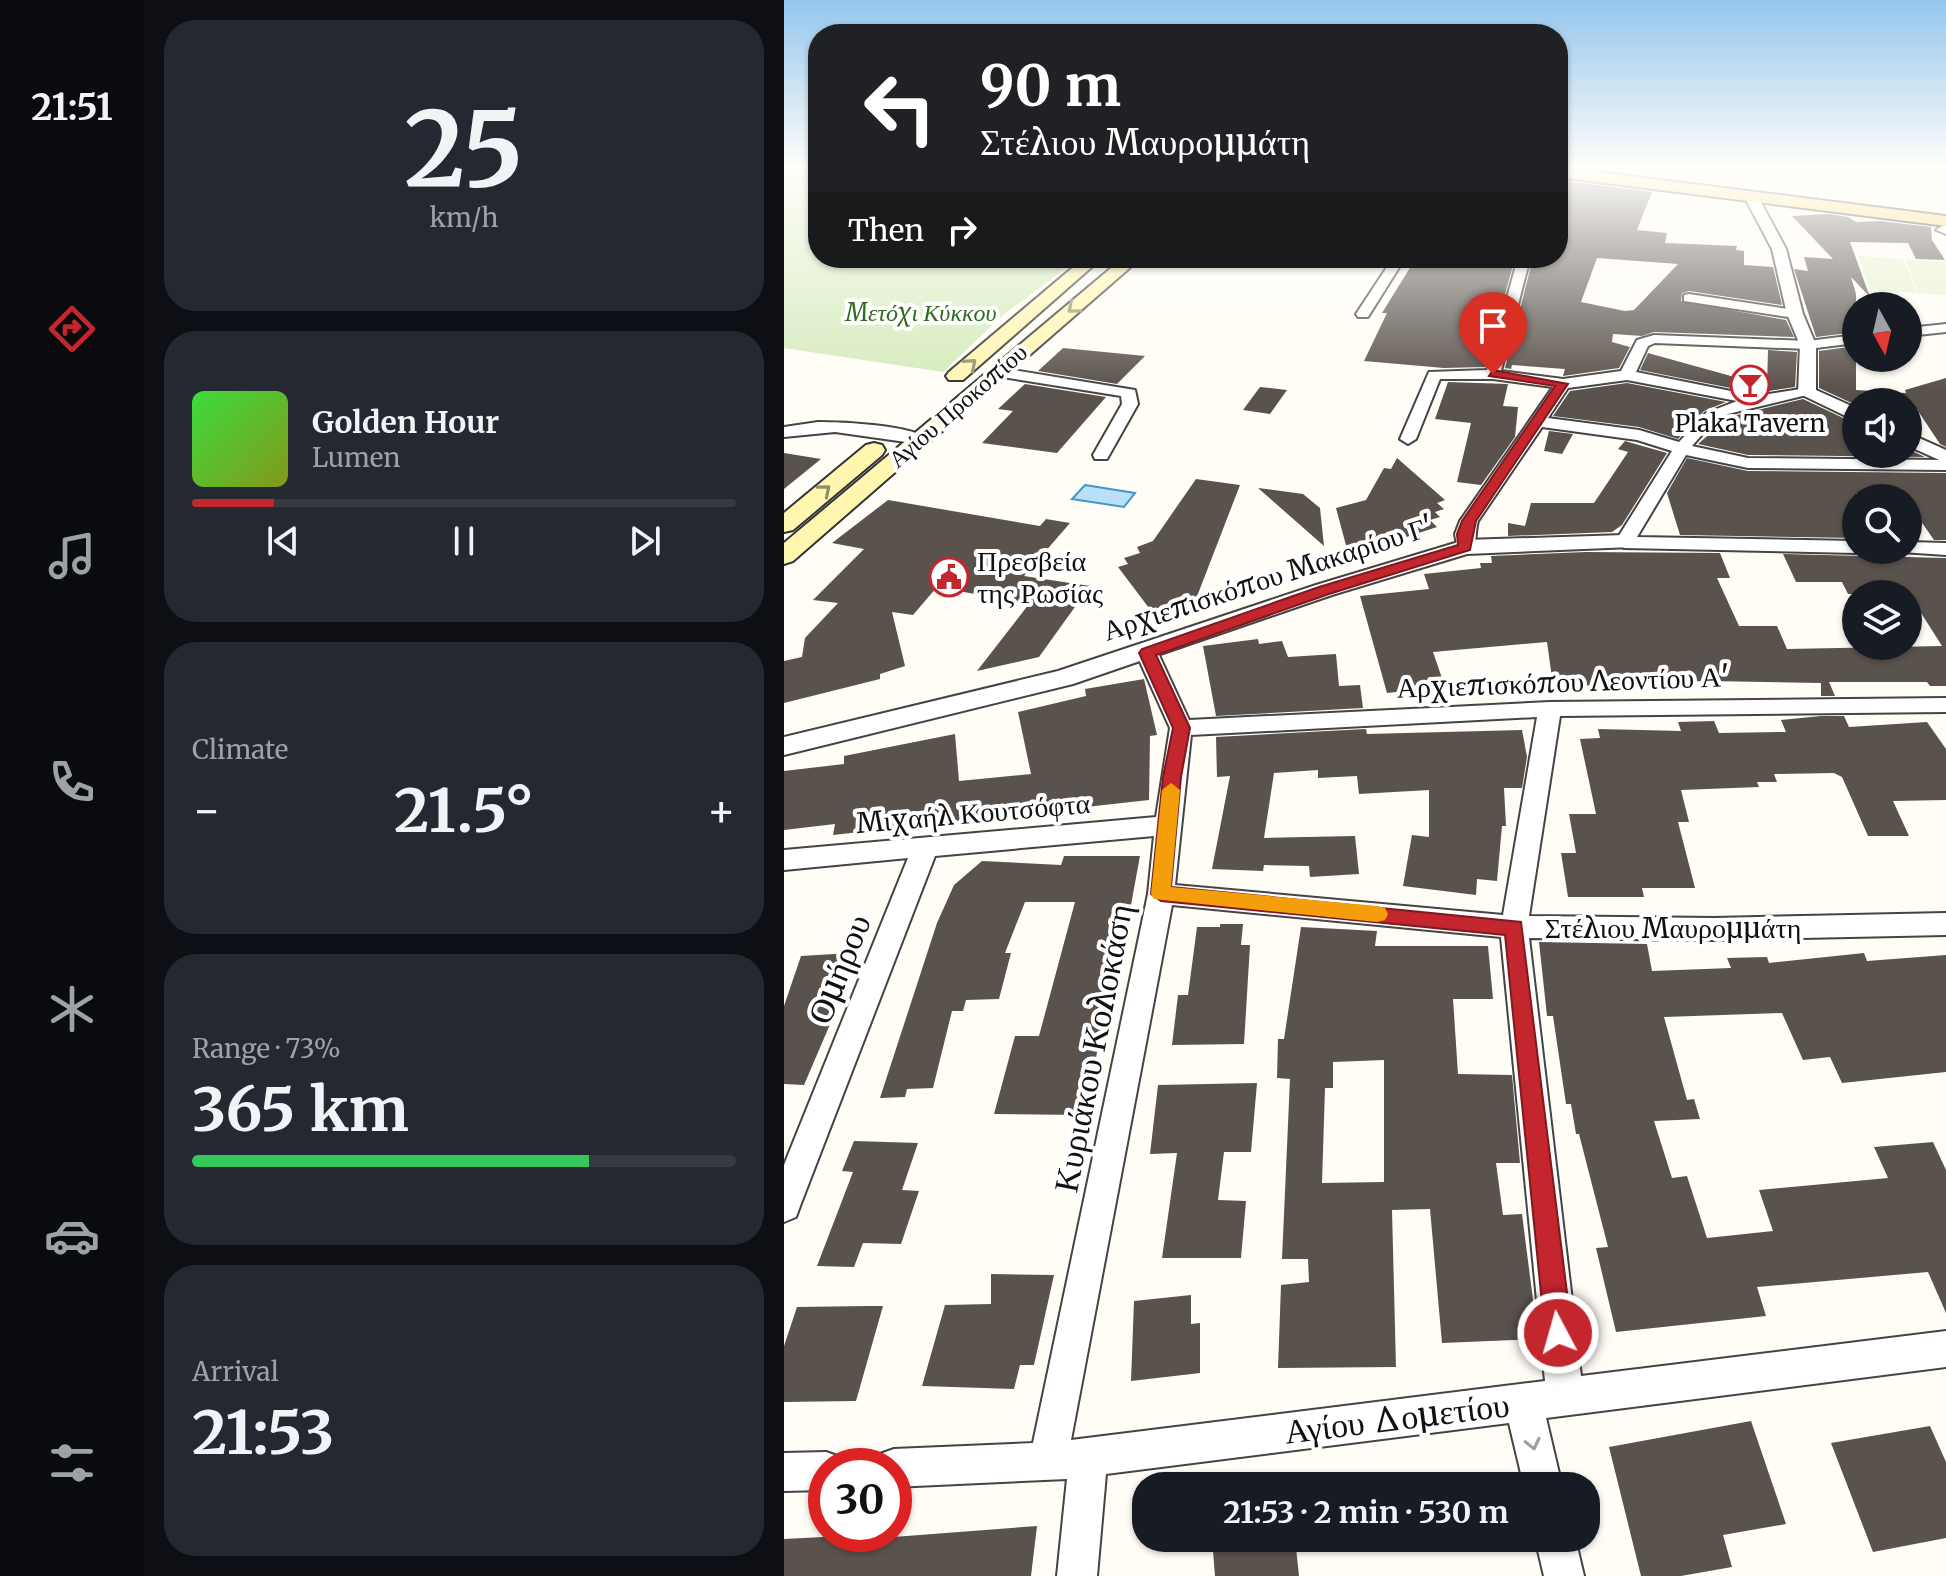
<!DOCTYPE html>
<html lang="en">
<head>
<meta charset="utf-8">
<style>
	body { margin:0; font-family:Merriweather,serif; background:#242831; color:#f1f3f6; height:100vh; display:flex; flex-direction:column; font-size:30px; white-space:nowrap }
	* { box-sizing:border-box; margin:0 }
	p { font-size:26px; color:#9ea1a6 }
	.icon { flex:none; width:44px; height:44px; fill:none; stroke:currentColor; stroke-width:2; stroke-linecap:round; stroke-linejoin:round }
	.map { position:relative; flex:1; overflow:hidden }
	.side { display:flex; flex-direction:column; gap:20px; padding:20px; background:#0d0f14; width:640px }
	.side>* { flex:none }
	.guide { position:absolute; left:24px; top:24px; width:760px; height:244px; border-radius:32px; box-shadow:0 2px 6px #0004; background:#202124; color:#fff; overflow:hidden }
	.needle { width:52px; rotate:172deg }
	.buttons { position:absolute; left:1058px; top:292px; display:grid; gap:16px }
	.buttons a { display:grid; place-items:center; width:80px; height:80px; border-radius:50%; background:#171b24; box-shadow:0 2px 6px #0004; font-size:40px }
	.speed { position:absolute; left:24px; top:1448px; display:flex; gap:16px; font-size:40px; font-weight:700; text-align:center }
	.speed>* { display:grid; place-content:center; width:104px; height:104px; border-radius:50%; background:#171b24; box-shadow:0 2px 6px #0004; line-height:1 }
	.speed .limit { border:12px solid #d22; background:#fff; color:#111 }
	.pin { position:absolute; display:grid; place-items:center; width:68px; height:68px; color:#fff; margin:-82px -34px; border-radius:50% 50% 50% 0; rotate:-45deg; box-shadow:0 0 8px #0007 }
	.pin .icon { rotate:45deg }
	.me { position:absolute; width:88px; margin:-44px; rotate:354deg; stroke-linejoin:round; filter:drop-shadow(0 0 6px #0008) }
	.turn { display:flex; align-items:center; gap:28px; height:168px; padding:0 40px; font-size:36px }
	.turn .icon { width:104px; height:104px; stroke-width:2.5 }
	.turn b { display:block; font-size:56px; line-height:68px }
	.then { display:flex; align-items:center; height:76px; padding:0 40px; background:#0003; gap:16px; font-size:30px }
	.big { font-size:60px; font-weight:700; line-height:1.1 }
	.side .tile { flex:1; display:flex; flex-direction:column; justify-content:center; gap:12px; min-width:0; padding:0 28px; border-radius:32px; background:#242831 }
	.side .dial { align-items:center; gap:0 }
	.dial b { font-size:104px; line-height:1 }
	.song { display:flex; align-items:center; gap:24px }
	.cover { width:96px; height:96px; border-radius:12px; background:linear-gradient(135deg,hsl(120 70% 55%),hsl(70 70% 35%)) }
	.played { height:8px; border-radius:4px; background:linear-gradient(90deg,#c4262e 15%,#363941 15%) }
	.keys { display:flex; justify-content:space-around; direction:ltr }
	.heat { display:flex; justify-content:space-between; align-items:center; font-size:44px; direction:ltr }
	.charge { height:12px; border-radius:6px; background:linear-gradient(90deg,#34c759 73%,#363941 0) }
	.trip { position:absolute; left:348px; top:1472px; width:468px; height:80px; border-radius:32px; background:#171b24; box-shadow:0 2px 6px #0004; font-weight:700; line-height:80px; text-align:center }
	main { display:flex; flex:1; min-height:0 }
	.menu { display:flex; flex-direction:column; width:144px; justify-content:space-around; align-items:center; background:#090b0e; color:#9ea1a6 }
	.menu .icon { width:56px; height:56px }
	.menu .active { color:#c4262e }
	.menu b { font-size:36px; color:#f1f3f6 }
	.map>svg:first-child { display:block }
	.green { fill:#d5ebbd }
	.pitch { fill:#e6f2cf }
	.water { fill:#b9e0f7; stroke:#3f96cf; stroke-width:2 }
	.building { fill:#5a524d; fill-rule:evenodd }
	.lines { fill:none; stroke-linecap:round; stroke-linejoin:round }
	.minor-casing { stroke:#444; stroke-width:4 }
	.tertiary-casing { stroke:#444; stroke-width:4 }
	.secondary-casing { stroke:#333; stroke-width:4 }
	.primary-casing { stroke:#222; stroke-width:4 }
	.minor { fill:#fff; fill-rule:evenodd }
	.tertiary { fill:#fff; fill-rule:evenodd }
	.secondary { fill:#fff6b0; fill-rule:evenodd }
	.primary { fill:#f9d66b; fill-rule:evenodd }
	.oneway { stroke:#948f68 }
	.oneway2 { stroke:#a0a0a0 }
	.route { fill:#c4262e; stroke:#7f191e; stroke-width:2 }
	.slow { fill:#f59e0b }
	.labels { text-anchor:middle; stroke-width:8; stroke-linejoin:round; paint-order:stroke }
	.far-park-label { font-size:24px; font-style:italic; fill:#2f6b1f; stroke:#fff }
	.far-street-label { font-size:24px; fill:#111; stroke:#fff }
	.far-poi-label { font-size:24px; fill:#111; stroke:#fff }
	.poi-label { font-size:28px; fill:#111; stroke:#fff; text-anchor:start }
	.street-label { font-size:28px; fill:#111; stroke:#fff }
	.near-street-label { font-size:34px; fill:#111; stroke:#fff }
</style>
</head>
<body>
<main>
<nav class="menu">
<b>21:51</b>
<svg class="icon active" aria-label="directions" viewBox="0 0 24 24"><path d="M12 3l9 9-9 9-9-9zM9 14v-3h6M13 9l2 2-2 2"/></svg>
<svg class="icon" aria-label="music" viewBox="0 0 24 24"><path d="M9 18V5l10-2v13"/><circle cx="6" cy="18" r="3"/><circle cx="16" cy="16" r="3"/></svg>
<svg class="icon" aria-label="phone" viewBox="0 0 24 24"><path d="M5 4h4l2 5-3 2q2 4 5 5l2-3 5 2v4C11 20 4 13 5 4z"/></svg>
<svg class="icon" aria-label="climate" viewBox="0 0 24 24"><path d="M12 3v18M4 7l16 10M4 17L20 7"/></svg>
<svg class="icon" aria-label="car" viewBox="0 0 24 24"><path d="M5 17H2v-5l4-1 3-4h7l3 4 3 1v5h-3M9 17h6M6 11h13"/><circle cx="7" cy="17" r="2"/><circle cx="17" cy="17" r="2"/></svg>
<svg class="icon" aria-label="filters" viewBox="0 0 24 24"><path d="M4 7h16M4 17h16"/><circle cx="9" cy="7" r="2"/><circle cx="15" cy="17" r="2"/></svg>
</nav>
<section class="side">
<div class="tile dial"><b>25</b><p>km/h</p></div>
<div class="tile">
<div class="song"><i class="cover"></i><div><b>Golden Hour</b><p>Lumen</p></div></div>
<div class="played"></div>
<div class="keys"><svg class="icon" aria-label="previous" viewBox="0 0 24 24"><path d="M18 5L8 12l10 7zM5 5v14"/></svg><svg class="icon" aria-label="pause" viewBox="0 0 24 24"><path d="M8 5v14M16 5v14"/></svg><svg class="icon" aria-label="next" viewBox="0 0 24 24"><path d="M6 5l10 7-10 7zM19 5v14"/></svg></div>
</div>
<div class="tile"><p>Climate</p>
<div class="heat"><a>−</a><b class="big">21.5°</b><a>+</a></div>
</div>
<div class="tile"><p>Range · 73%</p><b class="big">365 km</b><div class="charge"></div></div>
<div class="tile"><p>Arrival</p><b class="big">21:53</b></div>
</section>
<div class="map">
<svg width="1162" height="1576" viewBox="0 0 1162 1576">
	<rect width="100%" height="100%" fill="#fffdf5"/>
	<!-- green -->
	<polygon class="green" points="0,167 34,167 34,258 296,258 219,315 159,372 0,348"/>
	<!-- pitch -->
	<g class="pitch">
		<polygon points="1075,256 1119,259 1133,293 1086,290"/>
		<polygon points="1121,259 1162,262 1162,295 1134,293"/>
	</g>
	<!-- water -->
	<polygon class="water" points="301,485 351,493 340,507 288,499"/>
	<!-- building -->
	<g class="building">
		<path d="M774,180l94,12 -15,38 30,3 -2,10 72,3 -1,4 8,1v14l29,2 9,38 -93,-14 -7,2 -1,8 105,19 8,17 -140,-5 -12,4 -29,-2 -1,8 18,5 -11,21 -56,8 2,-7 -53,-4 -1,4 -6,-1 28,-110h25zM813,258l81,6 -44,46 -9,1 -44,-9z"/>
		<polygon points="1044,214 1064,217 1072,222 1096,221 1147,227 1148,240 1161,260 1132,259 1124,243 1066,242 1086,297 1067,277 1072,294 1072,332 1032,337 1010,269 1024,271 1020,257 1049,259 1008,216"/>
		<polygon points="632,258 731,258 701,367 660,368 580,361 603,313 598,313"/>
		<polygon points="1072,346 1072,390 1122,393 1121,390 1162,378 1162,447 1156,444 1128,402 1072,405 1035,388 1035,351"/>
		<polygon points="279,348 361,356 333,384 254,371"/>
		<polygon points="984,350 1013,352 1011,387 972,393 856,370 864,353 983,386"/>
		<polygon points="664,382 724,384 719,406 734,407 731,437 697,485 673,482 687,423 651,419"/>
		<polygon points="843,383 942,402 920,411 894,439 855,427 769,416 786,391"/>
		<polygon points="241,384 322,397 273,453 198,443 229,411 214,409"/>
		<polygon points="476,387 503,390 486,414 459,410"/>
		<polygon points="1019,399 1072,424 1072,454 1124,454 1124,449 1141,457 964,455 914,444 945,417"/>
		<polygon points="765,431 789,434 778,454 760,451"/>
		<polygon points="841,441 883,453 838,525 828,532 724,536 724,523 741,526 747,503 810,503 844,452 834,449"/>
		<polygon points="0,453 37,459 0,489"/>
		<polygon points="613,458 661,500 653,503 660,509 651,512 656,517 646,520 653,527 601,544 596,539 563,549 552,508 582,500 600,468 607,469"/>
		<polygon points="903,458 964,471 1162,473 1162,540 1150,540 1118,494 1072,493 1072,538 896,535 883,493"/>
		<polygon points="412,479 456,485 412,599 368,612 334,567 344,564 340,558 356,553 353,547 369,541"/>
		<polygon points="474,488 519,494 536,508 540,546"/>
		<polygon points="104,500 256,526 262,519 286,523 240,576 306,586 255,657 193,671 245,604 153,587 129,615 108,612 121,666 96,674 96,679 0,703 0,661 18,657 21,638 54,603 29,600 80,549 48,543"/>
		<polygon points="802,552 936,553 946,578 933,578 955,626 993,626 1003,649 1158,646 1125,594 1064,594 1058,582 1012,582 999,554 1162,558 1162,686 1146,686 1143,682 1045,682 1051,696 1037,696 1037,683 924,681 835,683 835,686 769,685 763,642 649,652 661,687 603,693 576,596 645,589 640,574 697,568 696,563 708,563 707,556"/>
		<polygon points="474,639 475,644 498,641 504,657 552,654 555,686 576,685 579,708 432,716 419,646"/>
		<polygon points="360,679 373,735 366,736 365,800 49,835 51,824 0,830 0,771 60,764 60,756 171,734 175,781 247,774 234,712 302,696 301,689"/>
		<polygon points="1037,716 1060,716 1065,727 1143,722 1162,749 1162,800 1109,801 1125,836 1084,836 1058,777 1050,773 990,774 993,782 973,782 975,787 897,790 905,822 894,822 911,888 858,888 860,897 784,897 777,853 792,853 785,814 812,814 796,739 816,738 814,729 897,731 894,722 930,721 935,733 1002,732 997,720"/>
		<polygon points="582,729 583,734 738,730 743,757 738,788 720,788 722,826 718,826 713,881 693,879 692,895 619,886 628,835 645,837 645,790 575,794 573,776 534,778 534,770 490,773 480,838 571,836 575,874 526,877 525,866 480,865 479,871 428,869 446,776 433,777 432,737"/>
		<polygon points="280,856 356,856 344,921 330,921 320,964 330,964 301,1115 210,1114 231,1036 255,1036 291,902 241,902 221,953 227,953 215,999 182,1000 179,1011 168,1011 149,1088 123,1089 121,1097 96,1098 153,923 170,885 198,861 277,865"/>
		<polygon points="436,924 459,924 457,945 466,945 460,1044 388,1045 394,995 404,995 413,927 436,927"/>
		<path d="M517,927l76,4 -2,15h113l5,53h-40l5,75 54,1 8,88h-24l7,52 19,-1 16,125 -96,4 -12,-134 -38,1 4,157 -118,1 3,-83 28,-3 -1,-23h-26l8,-180 -13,-1 1,-39h6zM600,1060v122l-62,1 3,-95h8v-26z"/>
		<polygon points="755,942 863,944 868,971 947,968 943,958 983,957 985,963 1080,953 1083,961 1162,955 1162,1072 1058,1083 1046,1057 1019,1060 998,1013 880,1017 903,1100 910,1099 916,1119 870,1121 888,1178 903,1176 923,1238 989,1231 975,1190 1104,1178 1090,1147 1149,1142 1162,1170 1162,1313 1144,1272 973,1287 982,1316 832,1332 812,1248 824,1247 795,1134 792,1134 787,1104 782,1104 769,1016 763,1016"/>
		<polygon points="67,953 47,1022 20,1085 0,1084 0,1006 17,956"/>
		<polygon points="473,1083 467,1152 440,1152 434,1200 462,1201 457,1258 378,1258 393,1153 366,1154 374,1085"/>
		<polygon points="70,1141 134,1143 118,1190 135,1191 117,1244 79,1243 70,1267 33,1266 69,1172 58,1171"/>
		<polygon points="207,1274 270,1275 250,1365 236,1365 230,1389 138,1386 161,1305 207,1304"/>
		<polygon points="407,1295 407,1324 416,1323 416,1373 347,1381 350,1301"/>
		<polygon points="84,1306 99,1306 72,1401 0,1402 0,1346 13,1307"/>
		<polygon points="967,1421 1002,1524 939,1535 948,1567 897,1576 857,1576 825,1447"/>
		<polygon points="1146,1426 1162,1462 1162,1538 1089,1552 1047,1443"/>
		<polygon points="253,1526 247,1576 0,1576 0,1539 58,1536 57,1541"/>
		<polygon points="428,1538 511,1538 515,1576 431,1576"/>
	</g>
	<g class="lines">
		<defs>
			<g id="minor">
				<polygon points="1158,226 1162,226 1162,234 1152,230"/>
				<polygon points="609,258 621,258 584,317 574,317 572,314"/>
				<path d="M734,258h12l-29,113 62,8 58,-8 16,-31 17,-5 154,6 48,-6v8l-48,6 -153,-6 -7,3 -12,26 120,24 51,-8 8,5 -87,21 -21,15 -15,17 56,12 198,2v10l-198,-2 -62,-13 -49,82 219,4v9h7l-7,3 -232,-5 -9,-6 57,-91 -35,-11 -95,-13 -64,94c-3,9 -1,23 -6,30h-14l-3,-17 5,-13 93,-134 -60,-8h-53l-24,60 -8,5 -8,-5 29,-67 58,-2zM843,380l110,21 -31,12 -27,29 -40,-12 -91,-12 20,-30z"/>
				<polygon points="905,294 1011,310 1018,314 1011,318 900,301 900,295"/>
				<polygon points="1162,324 1162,332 1124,336 1124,328"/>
				<polygon points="211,367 351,390 354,404 323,459 311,459 309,455 338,404 337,396 206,375 203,372"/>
				<path d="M34,422c24,0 93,3 110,17l-8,5 -85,-12 -51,5v-10z"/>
				<polygon points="1124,542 1162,543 1162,555 1117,552 1124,550"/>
				<path d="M363,646l11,7 31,67 361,-18 396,-4v14l-386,4 -31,200 185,2 232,-5v22l-232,5 -185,-2 52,438 365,-45v36l-400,51 16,68h-38l-15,-63 -403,51 -9,102h-40l10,-97 -173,8v-21h-18l4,-12 14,-5 139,-6 115,-549 6,-58 -219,20 -135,350 -4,11 -12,5v-57l124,-307 -124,12v-20l372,-33 14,-89 -34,-75zM753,717l-34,198 -328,-30 16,-150zM388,905l329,32 44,444 -474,59z"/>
				<polygon points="42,1452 56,1457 59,1466 42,1466 42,1490 0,1491 0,1453"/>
				<polygon points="751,1538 791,1538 800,1576 760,1576"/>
			</g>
			<g id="tertiary">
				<polygon points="962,193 972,193 1002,249 1019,314 1032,345 1032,390 1072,408 1072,421 1014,393 1016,345 1003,314 988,249 960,196"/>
				<polygon points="1124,433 1162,450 1162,463 1124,446"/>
				<polygon points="840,535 848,537 851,542 848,547 683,554 548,595 289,684 0,755 0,737 274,671 532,585 681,540"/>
			</g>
			<g id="secondary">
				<polygon points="300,258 318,258 179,380 165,380 162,376 165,372"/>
				<polygon points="339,258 357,258 9,561 0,564 0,543"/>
				<polygon points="90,443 98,445 101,450 98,455 9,530 0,532 0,513 82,445"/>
			</g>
			<polygon id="primary" points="774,167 1162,216 1162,226 774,177"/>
		</defs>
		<!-- minor casing -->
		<use href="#minor" class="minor-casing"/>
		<!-- tertiary casing -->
		<use href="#tertiary" class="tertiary-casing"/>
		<!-- secondary casing -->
		<use href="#secondary" class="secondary-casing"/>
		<!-- primary casing -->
		<use href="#primary" class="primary-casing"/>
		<!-- minor -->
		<use href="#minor" class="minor"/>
		<!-- tertiary -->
		<use href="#tertiary" class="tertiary"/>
		<!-- secondary -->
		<use href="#secondary" class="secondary"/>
		<!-- primary -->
		<use href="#primary" class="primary"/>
	</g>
	<!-- one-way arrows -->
	<defs><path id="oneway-chevron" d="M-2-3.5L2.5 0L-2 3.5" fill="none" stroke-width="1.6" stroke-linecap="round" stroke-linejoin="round" transform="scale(2)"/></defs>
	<g class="oneway">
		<use href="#oneway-chevron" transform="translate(289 308) rotate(140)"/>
		<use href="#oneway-chevron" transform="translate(187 364) rotate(-41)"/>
		<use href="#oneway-chevron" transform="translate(41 490) rotate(-40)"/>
	</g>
	<use class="oneway2" href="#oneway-chevron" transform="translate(749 1444) rotate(77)"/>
	<!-- sky -->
	<linearGradient id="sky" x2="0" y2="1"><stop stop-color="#95c6ee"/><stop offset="0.43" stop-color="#fffefa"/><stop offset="1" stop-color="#fffefa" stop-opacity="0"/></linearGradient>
	<rect width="1162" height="388" fill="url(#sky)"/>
	<!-- route -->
	<polygon class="route" points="709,370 784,384 692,521 686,550 545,594 372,655 406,728 397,777 387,887 737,922 788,1333 784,1343 774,1347 765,1343 761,1333 721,935 377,901 367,894 379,777 389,728 355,653 358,649 535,587 674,545 673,534 678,521 771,386 705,376"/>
	<!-- slow -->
	<polygon class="slow" points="387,783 396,790 387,887 593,906 601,908 604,914 601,920 593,922 370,899 367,894 378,790"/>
	<!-- icons -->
	<defs>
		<symbol id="bar-ring" viewBox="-11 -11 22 22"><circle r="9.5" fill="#fff" stroke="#c4262e" stroke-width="1.5"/><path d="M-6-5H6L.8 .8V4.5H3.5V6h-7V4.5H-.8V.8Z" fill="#c4262e"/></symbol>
		<symbol id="civic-ring" viewBox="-11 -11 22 22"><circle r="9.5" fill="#fff" stroke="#c4262e" stroke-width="1.5"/><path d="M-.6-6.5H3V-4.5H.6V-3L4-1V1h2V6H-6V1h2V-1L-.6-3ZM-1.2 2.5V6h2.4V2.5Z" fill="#c4262e"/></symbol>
	</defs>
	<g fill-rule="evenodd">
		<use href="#bar-ring" x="944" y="363" width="44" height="44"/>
		<use href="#civic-ring" x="143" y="555" width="44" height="44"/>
	</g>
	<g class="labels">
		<!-- far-park labels -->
		<g class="far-park-label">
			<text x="137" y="321">Μετόχι Κύκκου</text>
		</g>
		<!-- far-street labels -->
		<g class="far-street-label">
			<text transform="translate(174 406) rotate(-41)" y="8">Αγίου Προκοπίου</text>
		</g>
		<!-- far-poi labels -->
		<g class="far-poi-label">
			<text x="966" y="432">Plaka Tavern</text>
		</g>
		<!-- poi labels -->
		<g class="poi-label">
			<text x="193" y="571">Πρεσβεία<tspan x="193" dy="32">της Ρωσίας</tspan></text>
		</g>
		<!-- street labels -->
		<g class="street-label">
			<text transform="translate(484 578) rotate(-18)" y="10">Αρχιεπισκόπου Μακαρίου Γ'</text>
			<text transform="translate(779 682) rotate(-2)" y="10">Αρχιεπισκόπου Λεοντίου Α'</text>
			<text transform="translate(189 813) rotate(-5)" y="10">Μιχαήλ Κουτσόφτα</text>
			<text x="889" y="938">Στέλιου Μαυρομμάτη</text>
		</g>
		<!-- near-street labels -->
		<g class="near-street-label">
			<text transform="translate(55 969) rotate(-68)" y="12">Ομήρου</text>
			<text transform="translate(309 1048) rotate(-79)" y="12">Κυριάκου Κολοκάση</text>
			<text transform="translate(613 1418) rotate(-7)" y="12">Αγίου Δομετίου</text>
		</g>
	</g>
</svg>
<div class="buttons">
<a><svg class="needle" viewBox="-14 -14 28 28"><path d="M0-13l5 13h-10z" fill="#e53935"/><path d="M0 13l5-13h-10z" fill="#9ea1a6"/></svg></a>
<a><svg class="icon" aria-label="sound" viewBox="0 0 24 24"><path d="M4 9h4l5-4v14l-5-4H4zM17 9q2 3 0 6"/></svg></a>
<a><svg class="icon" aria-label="search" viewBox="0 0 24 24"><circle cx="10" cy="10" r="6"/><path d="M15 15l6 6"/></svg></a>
<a><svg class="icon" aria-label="layers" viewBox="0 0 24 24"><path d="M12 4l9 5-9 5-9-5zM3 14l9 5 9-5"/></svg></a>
</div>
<div class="speed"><div class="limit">30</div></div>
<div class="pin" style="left:709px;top:374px;background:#d93025"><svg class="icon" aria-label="arrive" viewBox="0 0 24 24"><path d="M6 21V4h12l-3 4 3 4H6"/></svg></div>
<svg class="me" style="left:774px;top:1333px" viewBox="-20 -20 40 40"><circle r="17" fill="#c4262e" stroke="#fff" stroke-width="3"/><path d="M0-11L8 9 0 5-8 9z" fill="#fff"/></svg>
<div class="trip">21:53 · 2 min · 530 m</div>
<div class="guide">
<div class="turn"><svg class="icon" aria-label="left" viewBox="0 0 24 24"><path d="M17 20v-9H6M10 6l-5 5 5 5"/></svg><div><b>90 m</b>Στέλιου Μαυρομμάτη</div></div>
<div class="then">Then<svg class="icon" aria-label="right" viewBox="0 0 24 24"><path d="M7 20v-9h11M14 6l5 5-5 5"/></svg></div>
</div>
</div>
</main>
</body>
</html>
